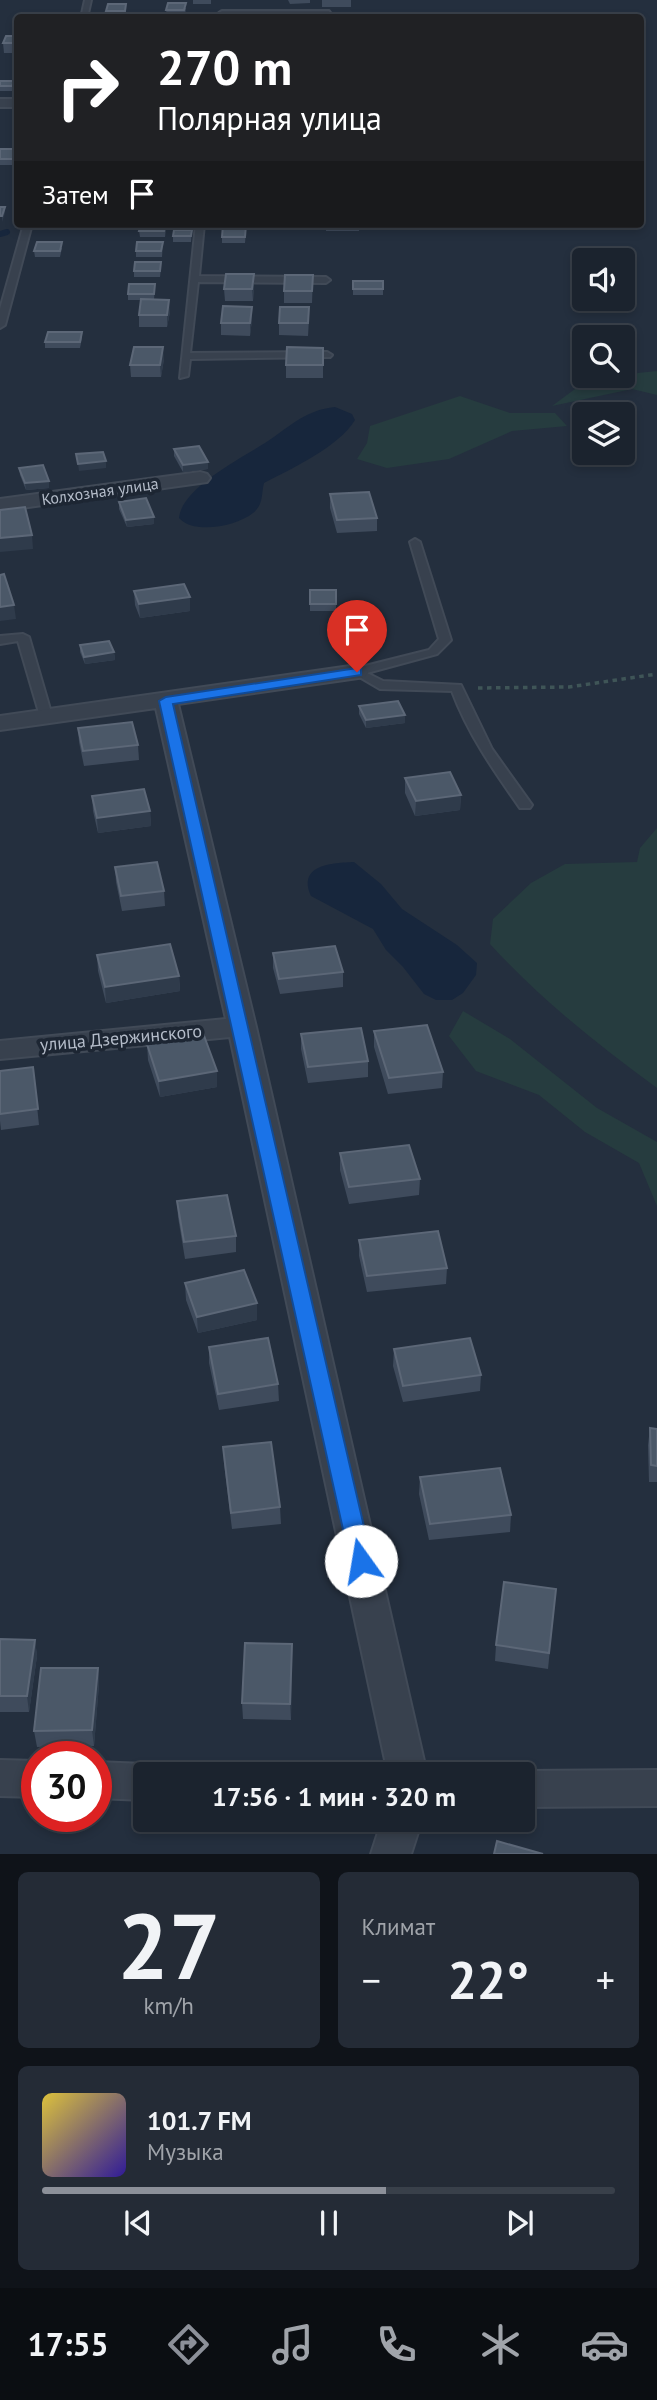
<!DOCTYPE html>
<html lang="ru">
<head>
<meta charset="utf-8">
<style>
	body { margin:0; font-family:"PT Sans",sans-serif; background:#242b36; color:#f1f3f6; height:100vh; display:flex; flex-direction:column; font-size:26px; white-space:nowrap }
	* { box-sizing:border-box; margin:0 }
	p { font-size:23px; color:#a0a4aa }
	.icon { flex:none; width:38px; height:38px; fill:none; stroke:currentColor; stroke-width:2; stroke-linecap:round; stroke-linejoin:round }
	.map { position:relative; height:1854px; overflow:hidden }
	.side { display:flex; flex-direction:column; gap:18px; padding:18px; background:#0f1319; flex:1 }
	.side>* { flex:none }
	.guide { position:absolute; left:14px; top:14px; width:630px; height:214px; border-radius:7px; box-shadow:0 4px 10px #0003,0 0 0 2px #39404a; background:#202124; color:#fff; overflow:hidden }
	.buttons { position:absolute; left:572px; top:248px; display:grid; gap:14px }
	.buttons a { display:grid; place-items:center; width:63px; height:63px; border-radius:7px; background:#1b232e; box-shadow:0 4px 10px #0003,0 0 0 2px #39404a; font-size:35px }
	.speed { position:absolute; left:21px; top:1741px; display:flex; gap:14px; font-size:35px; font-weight:700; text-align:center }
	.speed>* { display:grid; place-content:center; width:91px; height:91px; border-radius:50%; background:#1b232e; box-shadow:0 4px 10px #0003,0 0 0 2px #39404a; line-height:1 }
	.speed .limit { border:10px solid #d22; background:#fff; color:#111 }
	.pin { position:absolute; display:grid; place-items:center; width:60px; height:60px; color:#fff; margin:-72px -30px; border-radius:50% 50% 50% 0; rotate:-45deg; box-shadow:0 0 7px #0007 }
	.pin .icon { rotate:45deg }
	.me { position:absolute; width:77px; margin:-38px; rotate:347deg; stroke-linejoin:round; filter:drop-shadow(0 0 5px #0008) }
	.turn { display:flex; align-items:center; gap:24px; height:147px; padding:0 28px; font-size:32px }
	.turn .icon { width:91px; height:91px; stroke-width:2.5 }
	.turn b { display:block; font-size:49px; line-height:60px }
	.then { display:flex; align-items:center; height:66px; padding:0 28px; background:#0003; gap:14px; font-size:26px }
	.big { font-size:52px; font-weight:600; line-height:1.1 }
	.side .card { flex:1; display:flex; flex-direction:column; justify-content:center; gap:10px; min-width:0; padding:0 24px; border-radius:10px; background:#242b36 }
	.side .dial { align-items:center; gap:0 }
	.dial b { font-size:91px; line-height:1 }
	.song { display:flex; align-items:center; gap:21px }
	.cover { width:84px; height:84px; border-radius:10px; background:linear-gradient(135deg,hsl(50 70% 55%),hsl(250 70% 35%)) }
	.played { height:7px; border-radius:4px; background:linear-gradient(90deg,#8c9099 60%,#39404a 60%) }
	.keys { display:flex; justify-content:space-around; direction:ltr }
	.heat { display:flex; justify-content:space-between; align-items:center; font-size:38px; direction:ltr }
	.side .tiles { flex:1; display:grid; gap:18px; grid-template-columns:1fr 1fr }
	.card:last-child { grid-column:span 2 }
	.trip { position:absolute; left:133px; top:1762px; width:402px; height:70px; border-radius:7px; background:#1b232e; box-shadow:0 4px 10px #0003,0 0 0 2px #39404a; font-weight:600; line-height:70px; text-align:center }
	.menu { display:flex; height:112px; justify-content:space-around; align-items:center; background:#0b0e12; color:#a0a4aa }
	.menu .icon { width:49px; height:49px }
	.menu .on { color:#8c9099 }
	.menu b { font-size:32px; color:#f1f3f6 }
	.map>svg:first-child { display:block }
	.green { fill:#263c3f }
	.water { fill:#17263c }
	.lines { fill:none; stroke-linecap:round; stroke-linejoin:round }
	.stream { stroke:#17263c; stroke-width:6 }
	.lane-casing { stroke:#414a57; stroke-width:4 }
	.street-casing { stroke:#414a57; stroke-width:4 }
	.path { stroke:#3f5557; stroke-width:3.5; stroke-dasharray:4.5 4.5; stroke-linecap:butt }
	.lane { fill:#38414e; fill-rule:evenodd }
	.street { fill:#38414e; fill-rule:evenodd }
	.wall { fill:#3f4b5c }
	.shaded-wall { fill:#2f3b4b }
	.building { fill:#4b5868; stroke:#5c6777; stroke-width:2 }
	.route { fill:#1a73e8; stroke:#114b97; stroke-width:2 }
	.labels { text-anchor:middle; stroke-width:7; stroke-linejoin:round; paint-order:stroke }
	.far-street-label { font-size:16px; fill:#b4bcc9; stroke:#1d2633 }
	.street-label { font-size:18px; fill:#b4bcc9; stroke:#1d2633 }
</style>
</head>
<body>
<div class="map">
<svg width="657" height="1854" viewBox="0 0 657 1854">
	<rect width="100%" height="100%" fill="#242f3e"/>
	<!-- green -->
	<g class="green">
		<polygon points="657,371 657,395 632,389 552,406 590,378"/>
		<polygon points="460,396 510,413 555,413 567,426 512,431 449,459 387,468 357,459 367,443 370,426"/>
		<path d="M657,828v260c-60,-44 -117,-89 -167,-144l3,-25 38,-36 34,-19 72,-2 3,-14z"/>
		<polygon points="463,1011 510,1039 597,1108 657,1142 657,1206 639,1163 585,1132 539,1095 476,1071 449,1036"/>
	</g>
	<!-- water -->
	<g class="water">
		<path d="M335,407l17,7 3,6c-15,26 -64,49 -91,63 -3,11 0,21 -11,30 -16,13 -59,22 -74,5 3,-31 65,-61 89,-77 15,-10 28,-22 46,-29 7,-3 14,-4 21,-5z"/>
		<path d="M354,862l27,22 21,25 55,36 20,18 -1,12 -13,18 -11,7h-16l-12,-6 -21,-27 -17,-17 -13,-21 -62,-33c-14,-32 22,-33 43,-34z"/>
	</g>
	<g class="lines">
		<!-- stream -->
		<polyline class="stream" points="0,234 7,232"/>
		<defs>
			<g id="lane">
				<polygon points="85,0 91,0 87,18 81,18"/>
				<polygon points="329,11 331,14 222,15 219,13 222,11"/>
				<polygon points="24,224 32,224 5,325 0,328 0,309"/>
				<polygon points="196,224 204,224 199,276 326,277 330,280 326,283 198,282 190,353 327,352 332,355 330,357 190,359 188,376 180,378"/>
				<path d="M415,539l5,3 31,98 -14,14 -70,19 16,8 78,4 31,64 40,56 -2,3h-10c-26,-37 -52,-74 -68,-117l-72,-2 -29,-17 2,-3 76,-19 10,-11 -29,-97z"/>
				<polygon points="23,634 29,637 52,716 50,719 46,720 40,716 18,641 0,644 0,636"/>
			</g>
			<g id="street">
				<rect x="0" y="99" width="18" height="8"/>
				<polygon points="200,472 207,474 210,478 207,482 0,511 0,499"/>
				<polygon points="357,665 365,667 368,672 365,677 178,704 256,1027 427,1774 388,1774 230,1037 0,1059 0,1041 226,1019 156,708 0,730 0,716"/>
				<polygon points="0,1760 37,1761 37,1797 0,1796"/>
				<polygon points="96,1762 145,1764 159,1769 161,1774 145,1774 145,1800 96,1798"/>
				<polygon points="657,1770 657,1806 523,1807 523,1774 514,1774 523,1771"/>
				<polygon points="382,1820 422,1820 411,1854 371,1854"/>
			</g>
		</defs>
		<!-- lane casing -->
		<use href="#lane" class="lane-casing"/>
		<!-- street casing -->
		<use href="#street" class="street-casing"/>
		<!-- path -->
		<polyline class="path" points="478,688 569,687 657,674"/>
		<!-- lane -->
		<use href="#lane" class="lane"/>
		<!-- street -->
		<use href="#street" class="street"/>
	</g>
	<!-- wall -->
	<g class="wall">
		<rect x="193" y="0" width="18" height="4"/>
		<polygon points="288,0 310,0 310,3 290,4"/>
		<rect x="322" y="0" width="29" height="7"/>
		<polygon points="186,8 185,15 167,15 166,10"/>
		<polygon points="126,9 125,16 107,16 106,11"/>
		<polygon points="18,25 18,34 14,34 13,29"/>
		<polygon points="18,36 18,53 4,53 3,43"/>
		<polygon points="0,81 14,86 12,91 0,91"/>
		<polygon points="0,149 18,149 17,165 0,165"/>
		<rect x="326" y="224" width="33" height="7"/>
		<polygon points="166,228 165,237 140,237 139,231"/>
		<polygon points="192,230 191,242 173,242 173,236"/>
		<polygon points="246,231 245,243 222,243 222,237"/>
		<polygon points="163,242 162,257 136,257 136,251"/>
		<polygon points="62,248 60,257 35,257 34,251"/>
		<polygon points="161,268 160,277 134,277 134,271"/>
		<polygon points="313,275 312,303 284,303 284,291"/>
		<rect x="353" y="281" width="30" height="14"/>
		<polygon points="155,284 154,300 170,312 167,327 139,327 139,315 141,300 128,300 128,294"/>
		<polygon points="254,286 253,301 225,301 224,289"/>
		<polygon points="252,307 252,319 250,336 221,335 221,323"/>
		<polygon points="309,319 308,336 279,335 279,323"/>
		<polygon points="82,332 82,338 80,348 45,348 45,342"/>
		<polygon points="323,348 323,378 286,378 286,365"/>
		<polygon points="164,359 161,377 131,377 130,365"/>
		<polygon points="174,449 208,469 183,472 174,456"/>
		<polygon points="19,468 49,481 49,488 26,490 20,475"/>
		<polygon points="330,494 377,518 377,531 337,533 330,508"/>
		<polygon points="119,502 154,517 154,524 127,527 119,509"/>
		<rect x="310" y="590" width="26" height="21"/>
		<polygon points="134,591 190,597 190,611 140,618 135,605"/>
		<polygon points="332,619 374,636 374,651 338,654 332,633"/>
		<polygon points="80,645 114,652 115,660 85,664 80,652"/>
		<polygon points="359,706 405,723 366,728 359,714"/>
		<polygon points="78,728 138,745 139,760 84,766 79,742"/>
		<polygon points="405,778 461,795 460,810 415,816 405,793"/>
		<polygon points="92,796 150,811 151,826 98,833 93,811"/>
		<polygon points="115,867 164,891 165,906 122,911 116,882"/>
		<polygon points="273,953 343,972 343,987 280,994 273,968"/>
		<polygon points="97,955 179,976 180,991 106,1003 98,971"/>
		<polygon points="374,1031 443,1072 442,1088 388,1094 374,1047"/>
		<polygon points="301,1034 368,1061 368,1077 308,1083 301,1049"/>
		<polygon points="147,1044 217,1087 160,1097 148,1060"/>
		<polygon points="33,1067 39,1125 1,1130 0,1121 0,1071"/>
		<polygon points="340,1153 420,1179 419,1195 349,1204 340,1170"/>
		<polygon points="177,1201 236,1236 236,1252 185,1259 178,1217"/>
		<polygon points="359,1240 447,1268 446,1284 367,1292 359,1256"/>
		<polygon points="185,1283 257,1320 198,1333 186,1300"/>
		<polygon points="209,1347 278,1384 279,1401 219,1410 209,1363"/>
		<polygon points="394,1349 481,1375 480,1391 403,1402 393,1366"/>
		<polygon points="650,1428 657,1429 657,1482 649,1482 648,1445"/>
		<polygon points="223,1447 280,1507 281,1524 232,1529 224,1463"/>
		<polygon points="420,1477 511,1515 510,1532 429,1540 419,1494"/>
		<polygon points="556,1589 548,1669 495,1661 496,1645"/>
		<polygon points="0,1639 35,1640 37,1656 29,1712 0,1712"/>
		<polygon points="292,1644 291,1720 243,1719 242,1703"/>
		<polygon points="98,1668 99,1684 94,1746 37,1747 34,1731"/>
	</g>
	<!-- shaded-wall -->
	<g class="shaded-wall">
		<polygon points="5,207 5,213 2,222 2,216"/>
		<polygon points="254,274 254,286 253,301 252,289"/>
		<polygon points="169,300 170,312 167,327 167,315"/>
		<polygon points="252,307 252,319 250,336 250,323"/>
		<polygon points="163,347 164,359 161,377 160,365"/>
		<polygon points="106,461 106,468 79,471 78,464"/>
		<polygon points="208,462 208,469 183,472 183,465"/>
		<polygon points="49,481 49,488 26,490 25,483"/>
		<polygon points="154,517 154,524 127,527 126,520"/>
		<polygon points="32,535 33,549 0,552 0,538"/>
		<polygon points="190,597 190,611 140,618 139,604"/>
		<polygon points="14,605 16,619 0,621 0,607"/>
		<polygon points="114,652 115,660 85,664 84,657"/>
		<polygon points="405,715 405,723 366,728 366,720"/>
		<polygon points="461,795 460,810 415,816 416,801"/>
		<polygon points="150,811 151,826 98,833 97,818"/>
		<polygon points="179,976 180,991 106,1003 105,987"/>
		<polygon points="217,1071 217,1087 160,1097 159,1081"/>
		<polygon points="257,1303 257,1320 198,1333 197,1317"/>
		<polygon points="35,1640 37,1656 29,1712 27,1696"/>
		<polygon points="292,1644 292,1661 291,1720 290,1704"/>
		<polygon points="98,1668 99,1684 94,1746 92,1730"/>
	</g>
	<!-- building -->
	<g class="building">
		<polygon points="168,3 186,3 184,10 166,10"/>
		<polygon points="108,4 126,4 125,11 106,11"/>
		<polygon points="25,14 50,15 49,18 24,18"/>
		<polygon points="6,36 18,36 18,43 3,43"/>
		<polygon points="0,81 14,81 12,86 0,86"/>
		<polygon points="0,149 18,149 17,159 0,159"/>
		<polygon points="0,207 5,207 2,216 0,216"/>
		<polygon points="141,224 165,224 164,231 139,231"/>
		<polygon points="223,225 246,225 245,237 222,237"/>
		<polygon points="174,230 192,230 191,236 173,236"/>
		<polygon points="37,242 62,242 60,251 34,251"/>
		<polygon points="137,242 163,242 161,251 136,251"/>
		<polygon points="135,262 161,262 160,271 134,271"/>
		<polygon points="226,274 254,274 252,289 224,289"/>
		<polygon points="285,275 313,275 312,291 284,291"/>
		<rect x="353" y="281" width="30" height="8"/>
		<polygon points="129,284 155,284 154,294 128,294"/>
		<polygon points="141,299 169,300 167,315 139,315"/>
		<polygon points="223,306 252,307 250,323 221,323"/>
		<polygon points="280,307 309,307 308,323 279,323"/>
		<polygon points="48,332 82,332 80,342 45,342"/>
		<polygon points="134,347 163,347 160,365 130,365"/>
		<polygon points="287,347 323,348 323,365 286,365"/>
		<polygon points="199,446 208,462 183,465 174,449"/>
		<polygon points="103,452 106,461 78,464 76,454"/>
		<polygon points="43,465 49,481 25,483 19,468"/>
		<polygon points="369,492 377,518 337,520 330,494"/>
		<polygon points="146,498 154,517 126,520 119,502"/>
		<polygon points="25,507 32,535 0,538 0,510"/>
		<polygon points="4,574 14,605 0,607 0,575"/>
		<polygon points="184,584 190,597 139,604 134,591"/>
		<rect x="310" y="590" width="26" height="14"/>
		<polygon points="367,616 374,636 338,639 332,619"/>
		<polygon points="109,641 114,652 84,657 80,645"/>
		<polygon points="398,701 405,715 366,720 359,706"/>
		<polygon points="132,722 138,745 83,751 78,728"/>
		<polygon points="450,772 461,795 416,801 405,778"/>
		<polygon points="144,789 150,811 97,818 92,796"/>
		<polygon points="157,862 164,891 121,896 115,867"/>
		<polygon points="170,944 179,976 105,987 97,955"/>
		<polygon points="335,946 343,972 279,979 273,953"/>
		<polygon points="427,1025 443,1072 389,1078 374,1031"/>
		<polygon points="361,1028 368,1061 308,1067 301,1034"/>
		<polygon points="203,1033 217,1071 159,1081 147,1044"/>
		<polygon points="33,1067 38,1109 0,1114 0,1071"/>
		<polygon points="409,1145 420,1179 349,1187 340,1153"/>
		<polygon points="227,1195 236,1236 184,1242 177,1201"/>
		<polygon points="438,1231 447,1268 367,1276 359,1240"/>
		<polygon points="244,1270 257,1303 197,1317 185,1283"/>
		<polygon points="268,1338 278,1384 218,1394 209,1347"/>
		<polygon points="470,1338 481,1375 403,1386 394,1349"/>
		<polygon points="650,1428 657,1429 657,1466 651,1465"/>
		<polygon points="271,1442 280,1507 231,1513 223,1447"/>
		<polygon points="500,1468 511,1515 430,1524 420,1477"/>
		<polygon points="504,1582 556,1589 549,1653 496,1645"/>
		<polygon points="0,1639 35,1640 27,1696 0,1696"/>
		<polygon points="245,1643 292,1644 290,1704 242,1703"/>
		<polygon points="41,1668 98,1668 92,1730 34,1731"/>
		<polygon points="497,1841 543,1854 494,1854"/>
	</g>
	<!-- route -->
	<polygon class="route" points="357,668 361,669 361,675 173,704 372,1561 369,1567 361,1570 353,1567 350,1561 159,701 166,697"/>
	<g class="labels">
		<!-- far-street labels -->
		<g class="far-street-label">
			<text transform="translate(100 491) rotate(-8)" y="6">Колхозная улица</text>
		</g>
		<!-- street labels -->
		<g class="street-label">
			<text transform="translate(121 1038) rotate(-5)" y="6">улица Дзержинского</text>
		</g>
	</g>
</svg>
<div class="buttons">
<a><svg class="icon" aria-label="sound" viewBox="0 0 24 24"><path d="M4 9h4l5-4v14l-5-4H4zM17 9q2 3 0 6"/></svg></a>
<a><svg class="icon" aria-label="search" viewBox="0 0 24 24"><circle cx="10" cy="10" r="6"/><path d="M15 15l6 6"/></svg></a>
<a><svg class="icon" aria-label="layers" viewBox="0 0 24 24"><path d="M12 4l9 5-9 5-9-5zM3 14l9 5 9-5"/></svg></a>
</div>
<div class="speed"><div class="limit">30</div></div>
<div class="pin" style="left:357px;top:672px;background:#d93025"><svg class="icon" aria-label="arrive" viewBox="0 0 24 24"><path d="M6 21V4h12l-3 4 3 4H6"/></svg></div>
<svg class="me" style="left:361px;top:1561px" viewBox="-20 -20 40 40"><circle r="19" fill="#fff"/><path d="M0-13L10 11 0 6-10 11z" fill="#1a73e8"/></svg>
<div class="trip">17:56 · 1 мин · 320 m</div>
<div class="guide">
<div class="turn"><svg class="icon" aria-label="right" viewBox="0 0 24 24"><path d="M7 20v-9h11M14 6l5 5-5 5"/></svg><div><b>270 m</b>Полярная улица</div></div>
<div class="then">Затем<svg class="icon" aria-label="arrive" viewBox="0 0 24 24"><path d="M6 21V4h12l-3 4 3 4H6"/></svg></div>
</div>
</div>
<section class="side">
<div class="tiles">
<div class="card dial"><b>27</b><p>km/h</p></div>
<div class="card"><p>Климат</p>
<div class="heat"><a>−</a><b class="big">22°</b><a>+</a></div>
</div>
<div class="card">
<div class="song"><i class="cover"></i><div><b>101.7 FM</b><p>Музыка</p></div></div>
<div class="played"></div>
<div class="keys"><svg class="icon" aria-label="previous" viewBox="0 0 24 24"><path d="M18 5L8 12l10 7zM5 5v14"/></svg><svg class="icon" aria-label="pause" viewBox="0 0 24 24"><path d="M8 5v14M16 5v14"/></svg><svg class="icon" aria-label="next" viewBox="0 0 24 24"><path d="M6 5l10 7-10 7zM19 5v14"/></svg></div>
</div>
</div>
</section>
<nav class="menu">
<b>17:55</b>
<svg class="icon on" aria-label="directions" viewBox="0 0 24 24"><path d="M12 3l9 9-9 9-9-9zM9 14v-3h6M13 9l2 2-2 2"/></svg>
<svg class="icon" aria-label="music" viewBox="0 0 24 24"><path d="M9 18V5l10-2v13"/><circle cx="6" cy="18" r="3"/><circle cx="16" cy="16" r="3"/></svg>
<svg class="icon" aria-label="phone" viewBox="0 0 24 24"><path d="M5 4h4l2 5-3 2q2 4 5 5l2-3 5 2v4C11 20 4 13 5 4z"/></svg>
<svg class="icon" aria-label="climate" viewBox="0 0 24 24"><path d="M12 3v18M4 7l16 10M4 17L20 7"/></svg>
<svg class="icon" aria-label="car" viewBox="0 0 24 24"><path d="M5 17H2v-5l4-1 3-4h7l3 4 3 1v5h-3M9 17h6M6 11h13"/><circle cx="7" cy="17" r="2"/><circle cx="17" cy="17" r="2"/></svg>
</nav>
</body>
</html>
